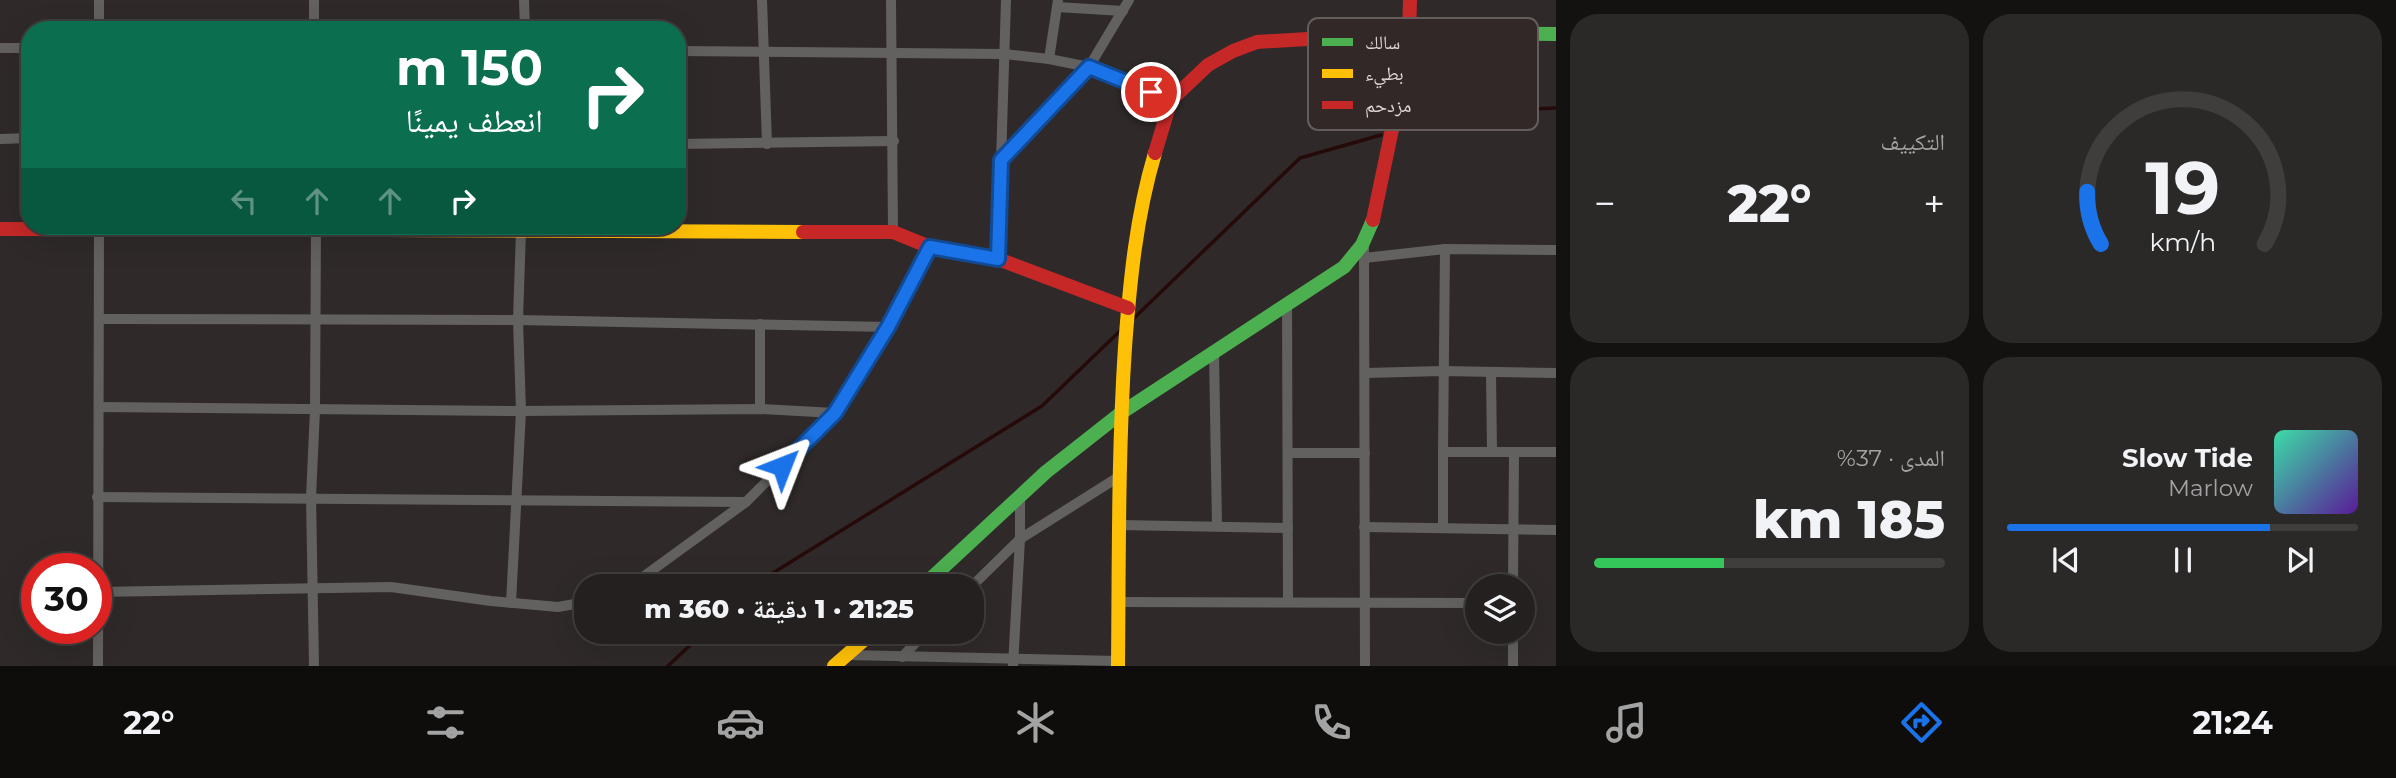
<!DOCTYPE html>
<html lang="ar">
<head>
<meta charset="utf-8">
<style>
	body { margin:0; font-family:Montserrat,"Noto Naskh Arabic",sans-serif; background:#2b2828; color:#f1f3f6; direction:rtl; height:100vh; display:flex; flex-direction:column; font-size:26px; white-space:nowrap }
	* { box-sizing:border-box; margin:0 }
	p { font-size:23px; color:#a3a3a4 }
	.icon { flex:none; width:38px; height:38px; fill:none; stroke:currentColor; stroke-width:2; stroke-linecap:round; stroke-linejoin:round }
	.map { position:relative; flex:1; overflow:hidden; direction:ltr }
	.drawer { display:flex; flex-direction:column; gap:14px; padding:14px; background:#131211; width:840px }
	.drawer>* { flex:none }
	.guide { position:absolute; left:21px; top:21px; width:665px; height:214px; border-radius:28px; box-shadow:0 7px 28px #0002,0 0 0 2px #403e3d; direction:rtl; background:#0b6e4f; color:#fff; overflow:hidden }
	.tools { position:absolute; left:1465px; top:574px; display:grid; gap:14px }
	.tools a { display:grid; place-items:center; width:70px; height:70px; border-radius:50%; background:#23201f; box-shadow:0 7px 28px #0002,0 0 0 2px #403e3d; font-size:35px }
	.speed { position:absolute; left:21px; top:553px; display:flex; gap:14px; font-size:35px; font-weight:700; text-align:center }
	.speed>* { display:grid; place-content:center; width:91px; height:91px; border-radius:50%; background:#23201f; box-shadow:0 7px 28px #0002,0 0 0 2px #403e3d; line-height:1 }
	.speed .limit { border:10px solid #d22; background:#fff; color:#111 }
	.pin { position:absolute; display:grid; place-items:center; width:60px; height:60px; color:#fff; margin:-30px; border:4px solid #fff; border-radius:50%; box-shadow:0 2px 7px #0007 }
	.me { position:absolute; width:77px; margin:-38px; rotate:45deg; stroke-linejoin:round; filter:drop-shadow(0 0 5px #0008) }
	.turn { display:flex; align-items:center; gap:24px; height:147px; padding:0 28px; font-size:32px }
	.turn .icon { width:91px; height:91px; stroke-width:2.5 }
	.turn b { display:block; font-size:49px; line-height:60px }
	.lanes { display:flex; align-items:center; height:66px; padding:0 28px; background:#0003; justify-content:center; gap:35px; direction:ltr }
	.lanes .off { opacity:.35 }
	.big { font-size:52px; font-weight:800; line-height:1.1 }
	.drawer .card { flex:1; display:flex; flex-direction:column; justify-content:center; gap:10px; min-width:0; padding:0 24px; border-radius:28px; background:#2b2828 }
	.drawer .dial { align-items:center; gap:0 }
	.dial svg { height:182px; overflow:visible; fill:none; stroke:#403e3d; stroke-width:7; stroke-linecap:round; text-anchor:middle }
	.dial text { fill:#f1f3f6; stroke:none }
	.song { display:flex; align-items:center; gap:21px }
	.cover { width:84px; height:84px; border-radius:10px; background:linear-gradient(135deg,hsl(160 70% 55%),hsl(270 70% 35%)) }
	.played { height:7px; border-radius:4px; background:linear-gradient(90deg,#1a73e8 75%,#403e3d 75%) }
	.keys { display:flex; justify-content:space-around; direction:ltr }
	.heat { display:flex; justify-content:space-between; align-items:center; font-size:38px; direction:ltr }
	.charge { height:10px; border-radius:5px; background:linear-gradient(90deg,#34c759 37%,#403e3d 0) }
	.drawer .tiles { flex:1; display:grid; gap:14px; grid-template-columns:repeat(2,1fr) }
	.trip { position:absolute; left:574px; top:574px; width:410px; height:70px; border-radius:28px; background:#23201f; box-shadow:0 7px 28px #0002,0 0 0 2px #403e3d; font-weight:800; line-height:70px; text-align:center; direction:rtl }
	.tabs { display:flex; height:112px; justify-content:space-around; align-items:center; background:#0e0d0c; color:#a3a3a4 }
	.tabs .icon { width:49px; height:49px }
	.tabs .on { color:#1a73e8 }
	.tabs b { font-size:32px; color:#f1f3f6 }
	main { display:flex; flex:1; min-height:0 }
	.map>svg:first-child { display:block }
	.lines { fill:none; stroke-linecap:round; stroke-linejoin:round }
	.stream { stroke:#260a0a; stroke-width:3.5 }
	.street { stroke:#636160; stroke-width:10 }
	.fast { stroke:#4caf50; stroke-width:14 }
	.slow { stroke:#ffc107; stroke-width:14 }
	.jam { stroke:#c62828; stroke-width:14 }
	.route-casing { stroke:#114b97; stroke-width:18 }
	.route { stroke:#1a73e8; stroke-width:12 }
	.key { fill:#312827; stroke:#655d5c; stroke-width:2 }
	.key-label { font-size:19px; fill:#ded8d8 }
</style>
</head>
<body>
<main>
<section class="drawer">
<div class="tiles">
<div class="card dial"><svg viewBox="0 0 100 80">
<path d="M14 69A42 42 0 1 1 86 69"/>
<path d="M14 69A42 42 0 0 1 8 46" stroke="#1a73e8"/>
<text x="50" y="56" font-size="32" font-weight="700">19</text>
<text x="50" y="72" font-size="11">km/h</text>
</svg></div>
<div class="card"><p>التكييف</p>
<div class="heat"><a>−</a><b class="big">22°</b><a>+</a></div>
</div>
<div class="card">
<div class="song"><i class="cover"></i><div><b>Slow Tide</b><p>Marlow</p></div></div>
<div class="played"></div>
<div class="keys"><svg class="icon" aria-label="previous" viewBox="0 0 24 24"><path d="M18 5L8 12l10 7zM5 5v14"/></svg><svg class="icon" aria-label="pause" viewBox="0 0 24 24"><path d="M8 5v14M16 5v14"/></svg><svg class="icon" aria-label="next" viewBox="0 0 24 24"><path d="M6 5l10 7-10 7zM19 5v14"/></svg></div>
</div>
<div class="card"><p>المدى · 37%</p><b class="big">185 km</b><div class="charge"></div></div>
</div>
</section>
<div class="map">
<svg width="1556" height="666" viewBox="0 0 1556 666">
	<rect width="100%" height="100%" fill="#2f2a29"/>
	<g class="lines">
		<!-- stream -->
		<g class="stream">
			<path d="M1403,129c50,-14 101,-19 153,-21"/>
			<polyline points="1133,319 1300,158 1381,135"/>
			<polyline points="752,586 1042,406 1122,329"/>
			<polyline points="668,666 704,632"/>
		</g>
		<!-- street -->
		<g class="street">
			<polyline points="99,0 99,30"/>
			<polyline points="524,0 525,30"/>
			<polyline points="762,0 767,144"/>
			<polyline points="891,0 893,232"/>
			<polyline points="1057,7 1123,11"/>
			<polyline points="314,30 314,0"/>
			<polyline points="0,48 30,48"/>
			<polyline points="677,51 1004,54 1049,59 1089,67 1171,100"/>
			<polyline points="1049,59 1058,0"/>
			<polyline points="0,139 30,138"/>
			<polyline points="677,144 894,141"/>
			<polyline points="1001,160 1089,67 1129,0"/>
			<polyline points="1364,243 1365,666"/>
			<polyline points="1445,249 1443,452 1514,452"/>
			<polyline points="1364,258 1445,249 1556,250"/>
			<polyline points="998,259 1006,0"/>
			<polyline points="1287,303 1288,601"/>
			<polyline points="100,319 518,320 888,327"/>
			<polyline points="760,324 760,409"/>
			<polyline points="1214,353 1217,526"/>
			<polyline points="1491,372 1492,452"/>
			<polyline points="1366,373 1442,371 1556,373"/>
			<polyline points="99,407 521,411 760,409 835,413"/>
			<polyline points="1288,453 1365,453"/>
			<polyline points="97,497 746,502"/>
			<polyline points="1119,525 1288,528"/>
			<polyline points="1364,527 1556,530"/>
			<polyline points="1443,528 1443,452"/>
			<polyline points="627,586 636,582 746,502 835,413 888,327 930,247"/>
			<polyline points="1513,586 1514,452 1556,452"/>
			<polyline points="971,587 1020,539 1120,476"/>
			<polyline points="97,592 391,587 491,601 558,607 586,602"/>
			<polyline points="1118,602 1477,603"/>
			<polyline points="511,603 521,411 518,320 521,230"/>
			<polyline points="1513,632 1513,666"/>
			<polyline points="848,655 1118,661"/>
			<polyline points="902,657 926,632"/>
			<polyline points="98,666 99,226"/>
			<polyline points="314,666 311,497 315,410 316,226"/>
			<polyline points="1013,666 1020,539 1020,497"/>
		</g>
		<!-- fast -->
		<g class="fast">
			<polyline points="1408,33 1556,34"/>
			<polyline points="923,586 1046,472 1121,413 1344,267 1362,245 1373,220"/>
		</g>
		<!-- slow -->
		<g class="slow">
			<polyline points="387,230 803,232"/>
			<polyline points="834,666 873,632"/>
			<path d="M1118,666c1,-106 0,-213 7,-319 5,-66 11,-130 30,-194"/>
		</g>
		<!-- jam -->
		<g class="jam">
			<polyline points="1155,153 1171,100 1208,65 1233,51 1257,42 1408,33"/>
			<polyline points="1373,220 1404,72 1409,36 1410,0"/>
			<polyline points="0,229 387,230"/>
			<polyline points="803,232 893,232 930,247 998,259 1128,308"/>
		</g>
	</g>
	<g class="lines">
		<defs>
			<polyline id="route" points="782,466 835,413 888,327 930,247 998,259 1001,160 1089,67 1151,92"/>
		</defs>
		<!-- route casing -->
		<use href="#route" class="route-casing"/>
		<!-- route -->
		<use href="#route" class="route"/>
	</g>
	<!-- legend -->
	<rect x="1308" y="18" width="230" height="112" rx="10" class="key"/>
	<rect x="1322" y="38" width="31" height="8" fill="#4caf50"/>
	<rect x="1322" y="69" width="31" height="9" fill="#ffc107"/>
	<rect x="1322" y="101" width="31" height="8" fill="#c62828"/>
	<g class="key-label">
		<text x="1365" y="49">سالك</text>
		<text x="1365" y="80">بطيء</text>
		<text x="1365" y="112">مزدحم</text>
	</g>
</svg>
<div class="tools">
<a><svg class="icon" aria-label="layers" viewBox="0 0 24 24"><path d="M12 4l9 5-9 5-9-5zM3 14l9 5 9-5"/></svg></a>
</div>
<div class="speed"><div class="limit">30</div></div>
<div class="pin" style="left:1151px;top:92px;background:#d93025"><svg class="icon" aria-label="arrive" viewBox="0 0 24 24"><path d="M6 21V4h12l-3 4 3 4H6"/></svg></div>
<svg class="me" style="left:782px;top:466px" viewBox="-20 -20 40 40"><path d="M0-17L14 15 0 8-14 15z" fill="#1a73e8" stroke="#fff" stroke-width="4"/></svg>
<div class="trip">21:25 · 1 دقيقة · 360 m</div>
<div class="guide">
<div class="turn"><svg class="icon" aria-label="right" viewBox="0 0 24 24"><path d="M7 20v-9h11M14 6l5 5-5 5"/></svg><div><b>150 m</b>انعطف يمينًا</div></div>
<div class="lanes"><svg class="icon off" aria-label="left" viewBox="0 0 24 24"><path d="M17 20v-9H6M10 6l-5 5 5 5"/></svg><svg class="icon off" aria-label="ahead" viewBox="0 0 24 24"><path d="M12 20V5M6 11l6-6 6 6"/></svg><svg class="icon off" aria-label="ahead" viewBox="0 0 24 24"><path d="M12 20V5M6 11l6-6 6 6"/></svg><svg class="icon" aria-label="right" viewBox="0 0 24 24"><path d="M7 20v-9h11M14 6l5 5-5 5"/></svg></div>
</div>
</div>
</main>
<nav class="tabs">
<b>21:24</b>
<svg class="icon on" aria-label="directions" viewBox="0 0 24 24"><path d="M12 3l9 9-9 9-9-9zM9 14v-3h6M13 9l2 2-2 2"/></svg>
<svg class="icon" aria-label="music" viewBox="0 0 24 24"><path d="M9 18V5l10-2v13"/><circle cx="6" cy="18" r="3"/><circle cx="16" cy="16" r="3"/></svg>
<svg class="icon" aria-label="phone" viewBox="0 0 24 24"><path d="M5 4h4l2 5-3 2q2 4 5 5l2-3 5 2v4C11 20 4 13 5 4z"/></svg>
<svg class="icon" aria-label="climate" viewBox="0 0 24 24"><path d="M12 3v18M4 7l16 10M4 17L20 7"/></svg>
<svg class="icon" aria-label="car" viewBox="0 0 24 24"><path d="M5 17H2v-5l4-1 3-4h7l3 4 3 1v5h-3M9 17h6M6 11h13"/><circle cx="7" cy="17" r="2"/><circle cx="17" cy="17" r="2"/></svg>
<svg class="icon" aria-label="filters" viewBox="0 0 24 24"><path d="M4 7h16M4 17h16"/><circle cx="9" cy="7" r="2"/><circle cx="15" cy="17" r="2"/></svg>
<b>22°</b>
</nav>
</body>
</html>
